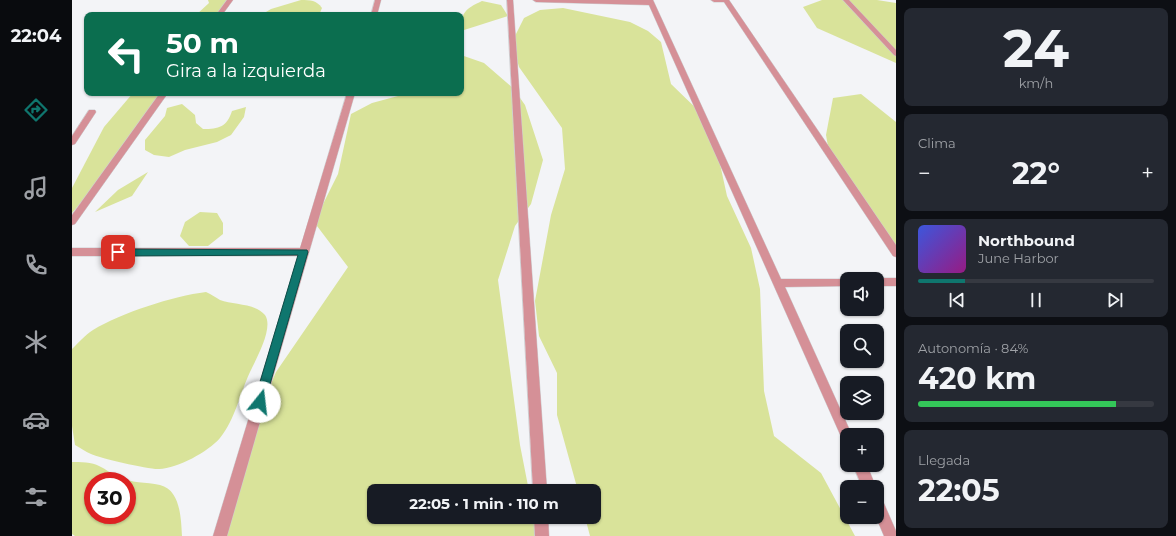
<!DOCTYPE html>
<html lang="es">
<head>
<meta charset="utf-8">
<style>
	body { margin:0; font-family:Montserrat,sans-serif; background:#242831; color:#f1f3f6; height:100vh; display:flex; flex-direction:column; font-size:15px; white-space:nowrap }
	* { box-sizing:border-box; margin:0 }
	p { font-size:13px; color:#9ea1a6 }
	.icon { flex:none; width:22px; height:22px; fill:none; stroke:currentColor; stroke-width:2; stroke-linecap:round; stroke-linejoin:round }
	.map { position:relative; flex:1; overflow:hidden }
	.drawer { display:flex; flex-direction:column; gap:8px; padding:8px; background:#0d0f14; width:280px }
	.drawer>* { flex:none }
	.guide { position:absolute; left:12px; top:12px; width:380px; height:84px; border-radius:8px; box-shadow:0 1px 3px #0004; background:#0b6e4f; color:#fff; overflow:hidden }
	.buttons { position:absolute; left:768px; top:272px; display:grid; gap:8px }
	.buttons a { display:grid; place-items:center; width:44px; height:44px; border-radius:8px; background:#171b24; box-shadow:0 1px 3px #0004; font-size:20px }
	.speed { position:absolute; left:12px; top:472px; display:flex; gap:8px; font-size:20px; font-weight:700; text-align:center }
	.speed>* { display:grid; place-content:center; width:52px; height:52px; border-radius:50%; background:#171b24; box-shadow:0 1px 3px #0004; line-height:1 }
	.speed .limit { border:6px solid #d22; background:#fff; color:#111 }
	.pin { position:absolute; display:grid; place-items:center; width:34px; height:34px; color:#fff; margin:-17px; border-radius:8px; box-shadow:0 2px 6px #0006 }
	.me { position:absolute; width:44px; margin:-22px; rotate:16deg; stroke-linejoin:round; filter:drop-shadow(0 0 3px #0008) }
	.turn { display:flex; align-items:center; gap:14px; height:84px; padding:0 16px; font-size:18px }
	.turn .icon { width:52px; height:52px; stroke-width:2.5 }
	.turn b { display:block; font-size:28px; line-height:34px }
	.big { font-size:30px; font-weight:700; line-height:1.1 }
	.drawer .widget { flex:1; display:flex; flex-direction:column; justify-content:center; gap:6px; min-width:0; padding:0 14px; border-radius:8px; background:#242831 }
	.drawer .dial { align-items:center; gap:0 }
	.dial b { font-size:52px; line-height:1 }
	.song { display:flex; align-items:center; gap:12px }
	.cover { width:48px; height:48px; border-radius:6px; background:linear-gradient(135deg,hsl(230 70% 55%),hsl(310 70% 35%)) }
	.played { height:4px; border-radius:2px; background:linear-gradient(90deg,#0f766e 20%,#363941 20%) }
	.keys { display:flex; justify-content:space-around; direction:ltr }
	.heat { display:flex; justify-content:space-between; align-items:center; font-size:22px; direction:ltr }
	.charge { height:6px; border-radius:3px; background:linear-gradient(90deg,#34c759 84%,#363941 0) }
	.trip { position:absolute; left:295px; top:484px; width:234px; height:40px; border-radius:8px; background:#171b24; box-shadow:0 1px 3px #0004; font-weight:700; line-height:40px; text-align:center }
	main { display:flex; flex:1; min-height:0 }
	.tab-bar { display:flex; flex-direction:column; width:72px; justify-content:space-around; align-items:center; background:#090b0e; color:#9ea1a6 }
	.tab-bar .icon { width:28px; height:28px }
	.tab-bar .active { color:#0f766e }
	.tab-bar b { font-size:18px; color:#f1f3f6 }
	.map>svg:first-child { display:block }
	.green { fill:#d9e39a; fill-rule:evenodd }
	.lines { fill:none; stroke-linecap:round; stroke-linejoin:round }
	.minor-casing { stroke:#cecfd2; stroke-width:1 }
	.minor { fill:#d59097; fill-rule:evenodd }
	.route { fill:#0f766e; stroke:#0a4d48 }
</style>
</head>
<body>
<main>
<nav class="tab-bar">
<b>22:04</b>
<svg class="icon active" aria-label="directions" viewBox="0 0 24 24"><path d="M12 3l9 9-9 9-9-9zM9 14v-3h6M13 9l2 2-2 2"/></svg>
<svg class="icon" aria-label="music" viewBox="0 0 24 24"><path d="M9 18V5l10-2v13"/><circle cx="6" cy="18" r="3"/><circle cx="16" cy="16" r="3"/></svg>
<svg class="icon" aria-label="phone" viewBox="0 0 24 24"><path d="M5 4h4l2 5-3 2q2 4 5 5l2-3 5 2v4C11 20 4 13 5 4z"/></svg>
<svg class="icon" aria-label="climate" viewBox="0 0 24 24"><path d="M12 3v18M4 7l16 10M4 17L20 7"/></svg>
<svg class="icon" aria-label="car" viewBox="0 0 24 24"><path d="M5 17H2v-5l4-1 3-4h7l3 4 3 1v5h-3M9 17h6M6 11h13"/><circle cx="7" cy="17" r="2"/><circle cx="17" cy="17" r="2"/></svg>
<svg class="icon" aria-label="filters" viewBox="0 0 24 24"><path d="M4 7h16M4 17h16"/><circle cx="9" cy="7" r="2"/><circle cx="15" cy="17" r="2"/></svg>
</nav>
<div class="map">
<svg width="824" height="536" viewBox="0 0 824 536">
	<rect width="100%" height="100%" fill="#f3f4f7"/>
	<!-- green -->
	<g class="green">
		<path d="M136,0h23c-6,19 -18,15 -35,15l13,-12z"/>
		<path d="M229,0c10,0 15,0 21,8l-3,7h-58l10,-6z"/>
		<polygon points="750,0 805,0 824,3 824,63 745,28 731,7"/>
		<path d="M410,1l19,4 7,11 -47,15c0,-19 4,-22 21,-30z"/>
		<polygon points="491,8 558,22 576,31 589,42 599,84 630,114 641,132 655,196 679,248 688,289 692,391 702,436 749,473 783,536 518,536 513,517 522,517 522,491 506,491 485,415 485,373 467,336 463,301 479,215 493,169 490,128 447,67 440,42 452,18 468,10"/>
		<polygon points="389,55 412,63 441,88 453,105 471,160 459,204 443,226 426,280 448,445 457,491 302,491 302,517 463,517 467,536 145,536 165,461 204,372 276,267 242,222 266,174 279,114 300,103 326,96 328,93 389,93"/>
		<polygon points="61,93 94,93 34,174 0,213 0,188 32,127"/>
		<polygon points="789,94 824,122 824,248 757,152 754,135 761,98"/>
		<path d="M110,104l13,11 1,8 7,6c16,0 24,-2 29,-18l14,-4 -2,10 -13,18 -14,7 -32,8 -16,7 -15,-2 -9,-5v-10l20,-24 2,-8z"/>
		<polygon points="76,172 60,196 23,212 46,190"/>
		<polygon points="128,212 145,213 151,223 151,234 136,246 117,246 108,236 113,222"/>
		<path d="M134,292c5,2 9,5 14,8 13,5 35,3 45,15 9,13 -9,44 -15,57 -10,21 -15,48 -30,66 -12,14 -42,30 -61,31 -8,1 -60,-11 -68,-15 -5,-2 -10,-6 -16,-9l-3,-19v-77c6,-6 13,-14 21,-19 28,-17 80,-34 113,-38z"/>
		<path d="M0,462c7,0 21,0 27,4 7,3 12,8 19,11 13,6 28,5 42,8 21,5 21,35 22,51h-107l-3,-2zM21,481h34v34h-34z"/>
	</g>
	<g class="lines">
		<defs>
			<g id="minor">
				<polygon points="155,0 161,0 150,15 144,15"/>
				<polygon points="303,0 309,0 305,15 299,15"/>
				<polygon points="435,0 441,0 475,491 461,491"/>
				<polygon points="461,0 581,0 709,279 778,279 775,279 775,286 713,287 780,435 775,435 775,443 771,441 577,5 464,2"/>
				<polygon points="639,0 657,0 824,245 824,257 821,256 652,2 642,2"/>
				<polygon points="771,0 777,0 824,50 824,56 822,55"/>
				<polygon points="88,93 96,93 3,224 0,225 0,215"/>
				<polygon points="275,93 283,93 155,536 141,536 226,256 0,256 0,248 228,248"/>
				<polygon points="17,110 23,110 24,112 3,144 0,145 0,136"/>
				<polygon points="805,278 824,278 824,286 805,286 805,279 802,279"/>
				<polygon points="781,465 795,465 804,487 790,487"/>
				<polygon points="805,497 810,499 824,531 824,536 812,536 804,517 805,517"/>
				<polygon points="462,517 476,517 477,536 463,536"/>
			</g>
		</defs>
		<!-- minor casing -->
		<use href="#minor" class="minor-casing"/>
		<!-- minor -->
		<use href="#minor" class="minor"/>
	</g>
	<!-- route -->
	<polygon class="route" points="46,249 235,250 236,252 192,405 188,407 184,405 182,402 226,255 46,256 42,252"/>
</svg>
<div class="buttons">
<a><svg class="icon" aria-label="sound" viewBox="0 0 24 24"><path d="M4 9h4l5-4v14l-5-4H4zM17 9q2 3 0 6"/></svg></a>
<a><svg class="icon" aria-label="search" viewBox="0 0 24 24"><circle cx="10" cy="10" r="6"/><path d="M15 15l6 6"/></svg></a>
<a><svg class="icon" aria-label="layers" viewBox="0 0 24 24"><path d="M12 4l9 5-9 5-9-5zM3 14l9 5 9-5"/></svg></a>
<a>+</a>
<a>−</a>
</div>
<div class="speed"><div class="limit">30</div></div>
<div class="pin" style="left:46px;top:252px;background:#d93025"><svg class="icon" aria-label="arrive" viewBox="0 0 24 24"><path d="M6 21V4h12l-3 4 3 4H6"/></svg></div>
<svg class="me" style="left:188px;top:402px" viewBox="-20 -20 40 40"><circle r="19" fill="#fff"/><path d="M0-13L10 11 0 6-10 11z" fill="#0f766e"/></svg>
<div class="trip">22:05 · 1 min · 110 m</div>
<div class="guide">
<div class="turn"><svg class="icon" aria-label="left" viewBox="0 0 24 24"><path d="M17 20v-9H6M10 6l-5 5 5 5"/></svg><div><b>50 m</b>Gira a la izquierda</div></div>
</div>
</div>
<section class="drawer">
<div class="widget dial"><b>24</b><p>km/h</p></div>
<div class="widget"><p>Clima</p>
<div class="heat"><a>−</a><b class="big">22°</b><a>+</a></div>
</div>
<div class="widget">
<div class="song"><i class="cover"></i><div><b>Northbound</b><p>June Harbor</p></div></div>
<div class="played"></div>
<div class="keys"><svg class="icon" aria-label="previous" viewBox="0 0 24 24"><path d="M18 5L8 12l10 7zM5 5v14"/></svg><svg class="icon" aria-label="pause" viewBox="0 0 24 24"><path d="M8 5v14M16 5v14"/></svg><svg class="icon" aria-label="next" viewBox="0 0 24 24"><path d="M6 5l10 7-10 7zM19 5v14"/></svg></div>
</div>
<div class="widget"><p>Autonomía · 84%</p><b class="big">420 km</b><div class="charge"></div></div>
<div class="widget"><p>Llegada</p><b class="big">22:05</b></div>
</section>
</main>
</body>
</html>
